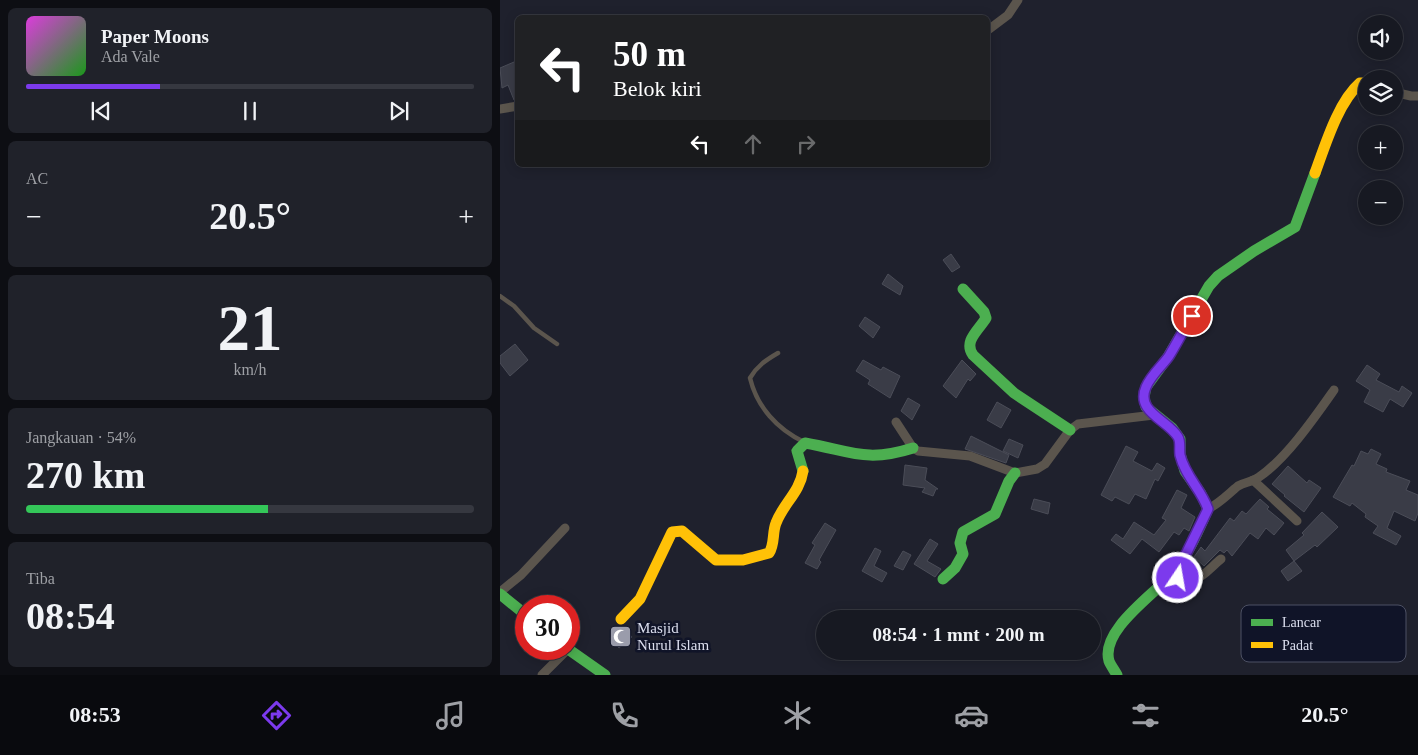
<!DOCTYPE html>
<html lang="id">
<head>
<meta charset="utf-8">
<style>
	body { margin:0; font-family:"Times New Roman",serif; background:#20222a; color:#f1f3f6; height:100vh; display:flex; flex-direction:column; font-size:19px; white-space:nowrap }
	* { box-sizing:border-box; margin:0 }
	p { font-size:16px; color:#9ea0a5 }
	.icon { flex:none; width:28px; height:28px; fill:none; stroke:currentColor; stroke-width:2; stroke-linecap:round; stroke-linejoin:round }
	.map { position:relative; flex:1; overflow:hidden }
	.panel { display:flex; flex-direction:column; gap:8px; padding:8px; background:#0d0e13; width:500px }
	.panel>* { flex:none }
	.guide { position:absolute; left:15px; top:15px; width:475px; height:152px; border-radius:8px; box-shadow:0 2px 12px #0003,0 0 0 1px #363840; background:#202124; color:#fff; overflow:hidden }
	.tools { position:absolute; left:858px; top:15px; display:grid; gap:10px }
	.tools a { display:grid; place-items:center; width:45px; height:45px; border-radius:50%; background:#171922; box-shadow:0 2px 12px #0003,0 0 0 1px #363840; font-size:25px }
	.speed { position:absolute; left:15px; top:595px; display:flex; gap:10px; font-size:25px; font-weight:700; text-align:center }
	.speed>* { display:grid; place-content:center; width:65px; height:65px; border-radius:50%; background:#171922; box-shadow:0 2px 12px #0003,0 0 0 1px #363840; line-height:1 }
	.speed .limit { border:8px solid #d22; background:#fff; color:#111 }
	.pin { position:absolute; display:grid; place-items:center; width:42px; height:42px; color:#fff; margin:-21px; border:2px solid #fff; border-radius:50%; box-shadow:0 1px 5px #0007 }
	.me { position:absolute; width:55px; margin:-28px; rotate:12deg; stroke-linejoin:round; filter:drop-shadow(0 0 4px #0008) }
	.turn { display:flex; align-items:center; gap:18px; height:105px; padding:0 15px; font-size:22px }
	.turn .icon { width:65px; height:65px; stroke-width:2.5 }
	.turn b { display:block; font-size:35px; line-height:42px }
	.lanes { display:flex; align-items:center; height:48px; padding:0 15px; background:#0003; justify-content:center; gap:25px; direction:ltr }
	.lanes .off { opacity:.35 }
	.big { font-size:38px; font-weight:700; line-height:1.1 }
	.panel .tile { flex:1; display:flex; flex-direction:column; justify-content:center; gap:8px; min-width:0; padding:0 18px; border-radius:8px; background:#20222a }
	.panel .dial { align-items:center; gap:0 }
	.dial b { font-size:65px; line-height:1 }
	.song { display:flex; align-items:center; gap:15px }
	.cover { width:60px; height:60px; border-radius:8px; background:linear-gradient(135deg,hsl(300 70% 55%),hsl(120 70% 35%)) }
	.played { height:5px; border-radius:2px; background:linear-gradient(90deg,#7c3aed 30%,#363840 30%) }
	.keys { display:flex; justify-content:space-around; direction:ltr }
	.heat { display:flex; justify-content:space-between; align-items:center; font-size:28px; direction:ltr }
	.charge { height:8px; border-radius:4px; background:linear-gradient(90deg,#34c759 54%,#363840 0) }
	.trip { position:absolute; left:316px; top:610px; width:285px; height:50px; border-radius:25px; background:#171922; box-shadow:0 2px 12px #0003,0 0 0 1px #363840; font-weight:700; line-height:50px; text-align:center }
	.tab-bar { display:flex; height:80px; justify-content:space-around; align-items:center; background:#090a0e; color:#9ea0a5 }
	.tab-bar .icon { width:35px; height:35px }
	.tab-bar .active { color:#7c3aed }
	.tab-bar b { font-size:22px; color:#f1f3f6 }
	main { display:flex; flex:1; min-height:0 }
	.map>svg:first-child { display:block }
	.building { fill:#3a3c47; stroke:#4b4d58 }
	.lines { fill:none; stroke-linecap:round; stroke-linejoin:round }
	.lane { stroke:#5b554d; stroke-width:4.5 }
	.street { stroke:#5b554d; stroke-width:9 }
	.fast { stroke:#4caf50; stroke-width:11 }
	.slow { stroke:#ffc107; stroke-width:11 }
	.route-casing { stroke:#51269a; stroke-width:12 }
	.route { stroke:#7c3aed; stroke-width:9 }
	.labels { text-anchor:middle; stroke-width:5; stroke-linejoin:round; paint-order:stroke }
	.poi-label { font-size:15px; fill:#dcdfef; stroke:#101428; text-anchor:start }
	.key { fill:#101428; stroke:#4d5164; stroke-width:1 }
	.key-label { font-size:14px; fill:#dcdfef }
</style>
</head>
<body>
<main>
<section class="panel">
<div class="tile">
<div class="song"><i class="cover"></i><div><b>Paper Moons</b><p>Ada Vale</p></div></div>
<div class="played"></div>
<div class="keys"><svg class="icon" aria-label="previous" viewBox="0 0 24 24"><path d="M18 5L8 12l10 7zM5 5v14"/></svg><svg class="icon" aria-label="pause" viewBox="0 0 24 24"><path d="M8 5v14M16 5v14"/></svg><svg class="icon" aria-label="next" viewBox="0 0 24 24"><path d="M6 5l10 7-10 7zM19 5v14"/></svg></div>
</div>
<div class="tile"><p>AC</p>
<div class="heat"><a>−</a><b class="big">20.5°</b><a>+</a></div>
</div>
<div class="tile dial"><b>21</b><p>km/h</p></div>
<div class="tile"><p>Jangkauan · 54%</p><b class="big">270 km</b><div class="charge"></div></div>
<div class="tile"><p>Tiba</p><b class="big">08:54</b></div>
</section>
<div class="map">
<svg width="918" height="675" viewBox="0 0 918 675">
	<rect width="100%" height="100%" fill="#1f212d"/>
	<!-- building -->
	<g class="building">
		<polygon points="14,62 18,70 18,100 14,100 8,85 2,88 0,68"/>
		<polygon points="451,254 460,267 452,272 443,260"/>
		<polygon points="388,274 403,286 400,295 382,284"/>
		<polygon points="365,317 380,327 373,338 359,326"/>
		<polygon points="15,344 28,360 10,376 0,363 0,356"/>
		<polygon points="363,360 381,370 383,367 400,376 390,398 368,384 370,380 356,371"/>
		<polygon points="462,360 476,374 470,381 468,379 456,398 443,386"/>
		<polygon points="867,365 880,374 876,380 899,392 902,386 912,393 903,407 890,399 883,412 864,402 870,390 856,381"/>
		<polygon points="408,398 420,405 412,420 401,411"/>
		<polygon points="497,402 511,410 501,428 487,420"/>
		<polygon points="471,436 509,455 506,463 465,449"/>
		<polygon points="509,439 523,445 518,458 503,451"/>
		<polygon points="626,446 638,452 633,461 652,471 657,463 665,468 658,481 655,479 646,499 635,494 629,504 615,497 612,501 601,495"/>
		<polygon points="871,449 881,454 876,464 887,469 886,472 910,481 906,490 918,495 918,513 915,521 894,511 887,528 901,536 896,545 873,533 878,526 865,517 866,514 852,503 850,506 833,497 852,465 854,466 861,451 868,454"/>
		<polygon points="405,465 427,468 425,480 438,489 436,489 433,496 422,492 425,488 403,485"/>
		<polygon points="788,466 807,483 809,480 821,488 804,512 784,496 785,495 772,484"/>
		<polygon points="677,490 687,495 681,508 695,517 689,531 684,528 679,535 674,532 659,552 642,539 630,554 611,540 616,534 623,539 634,522 654,535 666,520 662,518"/>
		<polygon points="534,499 550,503 548,514 531,509"/>
		<polygon points="760,499 769,507 767,509 784,523 774,535 766,528 758,539 750,533 732,556 727,550 724,553 720,550 704,566 694,557 701,547 705,551 730,518 734,521 742,511 746,514"/>
		<polygon points="822,512 838,527 817,547 815,545 794,561 786,550 804,535 802,533"/>
		<polygon points="325,523 336,530 319,560 321,562 317,569 305,563 315,545 312,543"/>
		<polygon points="430,539 438,544 427,561 441,569 435,577 414,564"/>
		<polygon points="375,548 381,551 374,566 387,573 382,582 362,571"/>
		<polygon points="403,551 411,555 403,570 394,566"/>
		<polygon points="794,561 802,571 788,581 781,571"/>
		<polygon points="123,627 132,637 119,648 110,638"/>
	</g>
	<g class="lines">
		<!-- lane -->
		<g class="lane">
			<polyline points="0,296 14,306 34,328 57,344"/>
			<path d="M278,353c-12,7 -21,13 -28,25 7,29 27,51 54,64"/>
		</g>
		<!-- street -->
		<g class="street">
			<polyline points="488,30 508,15 518,0"/>
			<polyline points="894,92 911,96 918,96"/>
			<polyline points="0,109 18,106"/>
			<polyline points="396,422 413,448 418,451 470,456 515,473 537,469 545,464 570,430 578,424 654,415"/>
			<polyline points="753,480 797,521"/>
			<path d="M708,509c12,-6 20,-15 30,-23 7,-4 15,-4 21,-9 27,-18 56,-60 75,-87"/>
			<path d="M672,575c24,14 31,-1 49,-16"/>
			<polyline points="0,592 21,575 65,528"/>
			<polyline points="42,675 68,649"/>
		</g>
		<!-- fast -->
		<g class="fast">
			<path d="M463,289l21,23 2,6c-7,12 -23,23 -13,37l41,38 56,37"/>
			<path d="M303,471l-6,-20 8,-8c46,8 61,20 108,5"/>
			<polyline points="443,579 455,568 463,554 460,543 463,532 495,514 509,481 515,473"/>
			<polyline points="0,594 26,615"/>
			<polyline points="68,649 105,675"/>
			<path d="M617,675c-2,-4 -6,-9 -8,-14 -9,-31 46,-67 64,-88 15,-18 25,-42 35,-64l-7,-15 -16,-23 -5,-17v-15l-8,-11 -26,-21 -2,-10 2,-10 22,-30 41,-71 9,-10 36,-25 41,-24 20,-54"/>
		</g>
		<!-- slow -->
		<g class="slow">
			<path d="M815,173c10,-27 23,-71 45,-90h6"/>
			<path d="M121,619l19,-20 32,-67 10,-1 34,29h27l26,-7c6,-9 3,-20 7,-30 7,-19 24,-31 27,-52"/>
		</g>
	</g>
	<g class="lines">
		<defs>
			<path id="route" d="M678,578l-6,-3 15,-23 21,-43c-7,-20 -23,-33 -28,-54 -1,-6 1,-13 -2,-18 -10,-17 -43,-25 -32,-50 5,-12 16,-21 23,-31 8,-13 15,-27 23,-40"/>
		</defs>
		<!-- route casing -->
		<use href="#route" class="route-casing"/>
		<!-- route -->
		<use href="#route" class="route"/>
	</g>
	<!-- icons -->
	<defs>
		<symbol id="mosque-square" viewBox="-11 -11 22 22"><rect x="-9" y="-9" width="18" height="18" rx="4" fill="#9a9cab" stroke="#101428"/><path d="M3.5-4.9A6 6 0 1 0 3.5 4.9A5 5 0 1 1 3.5-4.9Z" fill="#fff"/></symbol>
	</defs>
	<g fill-rule="evenodd">
		<use href="#mosque-square" x="108" y="624" width="25" height="25"/>
	</g>
	<g class="labels">
		<!-- poi labels -->
		<g class="poi-label">
			<text x="137" y="633">Masjid<tspan x="137" dy="17">Nurul Islam</tspan></text>
		</g>
	</g>
	<!-- legend -->
	<rect x="741" y="605" width="165" height="57" rx="8" class="key"/>
	<rect x="751" y="619" width="22" height="7" fill="#4caf50"/>
	<rect x="751" y="642" width="22" height="6" fill="#ffc107"/>
	<g class="key-label">
		<text x="782" y="627">Lancar</text>
		<text x="782" y="650">Padat</text>
	</g>
</svg>
<div class="tools">
<a><svg class="icon" aria-label="sound" viewBox="0 0 24 24"><path d="M4 9h4l5-4v14l-5-4H4zM17 9q2 3 0 6"/></svg></a>
<a><svg class="icon" aria-label="layers" viewBox="0 0 24 24"><path d="M12 4l9 5-9 5-9-5zM3 14l9 5 9-5"/></svg></a>
<a>+</a>
<a>−</a>
</div>
<div class="speed"><div class="limit">30</div></div>
<div class="pin" style="left:692px;top:316px;background:#d93025"><svg class="icon" aria-label="arrive" viewBox="0 0 24 24"><path d="M6 21V4h12l-3 4 3 4H6"/></svg></div>
<svg class="me" style="left:678px;top:578px" viewBox="-20 -20 40 40"><circle r="17" fill="#7c3aed" stroke="#fff" stroke-width="3"/><path d="M0-11L8 9 0 5-8 9z" fill="#fff"/></svg>
<div class="trip">08:54 · 1 mnt · 200 m</div>
<div class="guide">
<div class="turn"><svg class="icon" aria-label="left" viewBox="0 0 24 24"><path d="M17 20v-9H6M10 6l-5 5 5 5"/></svg><div><b>50 m</b>Belok kiri</div></div>
<div class="lanes"><svg class="icon" aria-label="left" viewBox="0 0 24 24"><path d="M17 20v-9H6M10 6l-5 5 5 5"/></svg><svg class="icon off" aria-label="ahead" viewBox="0 0 24 24"><path d="M12 20V5M6 11l6-6 6 6"/></svg><svg class="icon off" aria-label="right" viewBox="0 0 24 24"><path d="M7 20v-9h11M14 6l5 5-5 5"/></svg></div>
</div>
</div>
</main>
<nav class="tab-bar">
<b>08:53</b>
<svg class="icon active" aria-label="directions" viewBox="0 0 24 24"><path d="M12 3l9 9-9 9-9-9zM9 14v-3h6M13 9l2 2-2 2"/></svg>
<svg class="icon" aria-label="music" viewBox="0 0 24 24"><path d="M9 18V5l10-2v13"/><circle cx="6" cy="18" r="3"/><circle cx="16" cy="16" r="3"/></svg>
<svg class="icon" aria-label="phone" viewBox="0 0 24 24"><path d="M5 4h4l2 5-3 2q2 4 5 5l2-3 5 2v4C11 20 4 13 5 4z"/></svg>
<svg class="icon" aria-label="climate" viewBox="0 0 24 24"><path d="M12 3v18M4 7l16 10M4 17L20 7"/></svg>
<svg class="icon" aria-label="car" viewBox="0 0 24 24"><path d="M5 17H2v-5l4-1 3-4h7l3 4 3 1v5h-3M9 17h6M6 11h13"/><circle cx="7" cy="17" r="2"/><circle cx="17" cy="17" r="2"/></svg>
<svg class="icon" aria-label="filters" viewBox="0 0 24 24"><path d="M4 7h16M4 17h16"/><circle cx="9" cy="7" r="2"/><circle cx="15" cy="17" r="2"/></svg>
<b>20.5°</b>
</nav>
</body>
</html>
